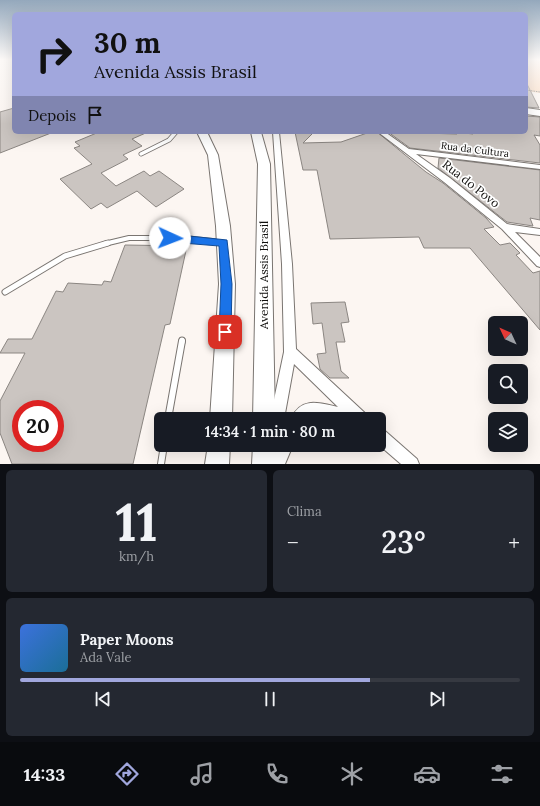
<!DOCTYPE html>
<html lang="pt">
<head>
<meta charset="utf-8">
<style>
	body { margin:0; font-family:Lora,serif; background:#242831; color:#f1f3f6; height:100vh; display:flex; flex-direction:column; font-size:15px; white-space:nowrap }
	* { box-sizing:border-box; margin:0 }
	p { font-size:13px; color:#9ea1a6 }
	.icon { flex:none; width:22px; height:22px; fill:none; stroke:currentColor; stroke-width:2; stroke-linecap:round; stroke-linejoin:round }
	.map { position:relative; height:464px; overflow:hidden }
	.panel { display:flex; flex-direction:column; gap:6px; padding:6px; background:#0d0f14; flex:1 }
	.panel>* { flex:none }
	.top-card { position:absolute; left:12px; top:12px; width:516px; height:122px; border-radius:6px; box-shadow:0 4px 16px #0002; background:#a1a7dd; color:#111; overflow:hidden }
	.needle { width:26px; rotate:314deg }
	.fabs { position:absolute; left:488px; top:316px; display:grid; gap:8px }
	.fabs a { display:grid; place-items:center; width:40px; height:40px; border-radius:6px; background:#171b24; box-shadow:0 4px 16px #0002; font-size:20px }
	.speed { position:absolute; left:12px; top:400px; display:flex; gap:8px; font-size:20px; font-weight:700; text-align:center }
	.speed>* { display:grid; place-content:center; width:52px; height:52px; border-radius:50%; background:#171b24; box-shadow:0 4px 16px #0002; line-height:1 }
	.speed .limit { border:6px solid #d22; background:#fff; color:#111 }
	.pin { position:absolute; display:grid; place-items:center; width:34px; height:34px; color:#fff; margin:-17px; border-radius:8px; box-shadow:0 2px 6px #0006 }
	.me { position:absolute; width:44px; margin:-22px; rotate:92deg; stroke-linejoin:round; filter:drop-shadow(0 0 3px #0008) }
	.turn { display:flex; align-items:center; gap:14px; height:84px; padding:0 16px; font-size:18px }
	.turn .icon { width:52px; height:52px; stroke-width:2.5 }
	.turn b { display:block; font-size:28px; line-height:34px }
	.then { display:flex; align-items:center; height:38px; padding:0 16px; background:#0003; gap:8px; font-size:15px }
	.big { font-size:30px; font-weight:600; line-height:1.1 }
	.panel .widget { flex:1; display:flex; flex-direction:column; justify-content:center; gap:6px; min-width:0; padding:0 14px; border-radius:6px; background:#242831 }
	.panel .dial { align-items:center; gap:0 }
	.dial b { font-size:52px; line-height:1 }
	.song { display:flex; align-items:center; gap:12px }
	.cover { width:48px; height:48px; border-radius:6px; background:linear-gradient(135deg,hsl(220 70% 55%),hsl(200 70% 35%)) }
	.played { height:4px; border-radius:2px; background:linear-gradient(90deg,#a1a7dd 70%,#363941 70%) }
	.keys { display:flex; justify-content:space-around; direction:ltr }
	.heat { display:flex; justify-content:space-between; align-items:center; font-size:22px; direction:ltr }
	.panel .tiles { flex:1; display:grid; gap:6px; grid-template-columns:1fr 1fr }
	.widget:last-child { grid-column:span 2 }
	.trip { position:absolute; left:154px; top:412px; width:232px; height:40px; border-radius:6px; background:#171b24; box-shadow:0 4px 16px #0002; font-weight:600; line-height:40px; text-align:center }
	.menu { display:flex; height:64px; justify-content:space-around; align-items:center; background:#090b0e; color:#9ea1a6 }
	.menu .icon { width:28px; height:28px }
	.menu .on { color:#a1a7dd }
	.menu b { font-size:18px; color:#f1f3f6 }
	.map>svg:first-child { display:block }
	.green { fill:#fbdcc2 }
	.building { fill:#cbc5c1; stroke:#8b8682; fill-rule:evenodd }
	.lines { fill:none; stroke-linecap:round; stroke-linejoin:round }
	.lane-far3-casing { stroke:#7a7571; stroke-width:5 }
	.lane-far2-casing { stroke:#7a7571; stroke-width:6 }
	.lane-far1-casing { stroke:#7a7571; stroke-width:7 }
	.lane-casing { stroke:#7a7571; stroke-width:8 }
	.street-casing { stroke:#7a7571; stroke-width:2 }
	.secondary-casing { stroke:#7a7571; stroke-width:2 }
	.primary-casing { stroke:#7a7571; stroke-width:2 }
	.path { stroke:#837f7c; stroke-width:1; stroke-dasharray:1.5 1; stroke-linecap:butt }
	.lane-far3 { stroke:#fff; stroke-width:3.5 }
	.lane-far2 { stroke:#fff; stroke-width:4 }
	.lane-far1 { stroke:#fff; stroke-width:5 }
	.lane { stroke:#fff; stroke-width:6 }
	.street { fill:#fff; fill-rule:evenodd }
	.secondary { fill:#fff; fill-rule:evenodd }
	.primary { fill:#fff; fill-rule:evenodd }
	.route { fill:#1a73e8; stroke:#114b97 }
	.labels { text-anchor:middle; stroke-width:3.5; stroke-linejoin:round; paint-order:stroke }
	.far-street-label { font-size:10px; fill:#100f0d; stroke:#fff }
	.street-label { font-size:12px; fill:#100f0d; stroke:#fff }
</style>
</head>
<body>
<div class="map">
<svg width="540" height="464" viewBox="0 0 540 464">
	<rect width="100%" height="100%" fill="#fcf6f2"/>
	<!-- green -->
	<polygon class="green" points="529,59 540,59 540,93 526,91 526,69 530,64"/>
	<!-- building -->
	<g class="building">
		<polygon points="526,82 539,108 526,107"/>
		<polygon points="14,108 14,132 51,133 0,153 0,112"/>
		<polygon points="526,116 540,117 540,136 534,135 540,145 540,163 410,148 388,132 457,134 456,132 473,134 472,132 526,132"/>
		<polygon points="99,132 148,132 132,139 142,146 123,155 128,159 101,173 116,186 144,171 150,176 159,171 184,189 156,207 137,191 107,208 101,203 91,209 60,179 92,164 74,148 80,146 75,142"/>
		<polygon points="295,132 314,132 303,143 341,142 370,132 377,132 426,172 443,183 486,218 494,227 484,229 500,245 510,243 520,253 516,255 533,273 540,271 540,330 470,248 424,248 419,237 330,239 317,170 303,170"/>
		<polygon points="439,158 540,170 540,220 530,218 533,226 507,222 438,168"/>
		<path d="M125,245l62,1 -17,78 -5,1 -32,139h-121l-12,-31v-32l25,-48h-25l8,-14h24l24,-48 7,1 5,-9 34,2 2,-4 7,1zM21,409h34v34h-34z"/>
		<polygon points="345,302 349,322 341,323 345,342 336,342 341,371 349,378 330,378 320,369 317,354 326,353 322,323 313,324 311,303"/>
	</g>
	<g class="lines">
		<defs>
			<polyline id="lane-far3" points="141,154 169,140 176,132"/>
			<polyline id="lane-far2" points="104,244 129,238 184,238 222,242"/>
			<g id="lane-far1">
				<polyline points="5,292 65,256 108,243"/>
				<polyline points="182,342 182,340"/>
			</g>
			<g id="lane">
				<polyline points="168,419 182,341"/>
				<polyline points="161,464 164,445"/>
			</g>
			<g id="street">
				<path d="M273,132h6l13,132 4,85 70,65 2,5h-36l-18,-4 -6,4h-17c10,-23 29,-16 47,-12l-44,-43 -10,55h-14l14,-67 -2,-88z"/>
				<polygon points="378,132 385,132 409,149 540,165 540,169 416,154 450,178 507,224 540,229 540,235 515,232 540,257 540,267 537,266 502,229 444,182"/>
				<polygon points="379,428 384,430 417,459 419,464 401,464 379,445"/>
				<polygon points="278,445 293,445 285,464 270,464"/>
			</g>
			<polygon id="secondary" points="526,108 540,110 540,116 526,114"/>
			<g id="primary">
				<polygon points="197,132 207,132 218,155 230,226 235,284 232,419 210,419 219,284 216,226 208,155"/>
				<polygon points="251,132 261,132 270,164 275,419 253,419 258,164"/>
				<polygon points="208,445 230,445 229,464 205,464"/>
				<polygon points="253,445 275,445 276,464 252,464"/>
			</g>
		</defs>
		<!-- lane-far3 casing -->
		<use href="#lane-far3" class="lane-far3-casing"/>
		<!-- lane-far2 casing -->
		<use href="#lane-far2" class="lane-far2-casing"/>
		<!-- lane-far1 casing -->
		<use href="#lane-far1" class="lane-far1-casing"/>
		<!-- lane casing -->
		<use href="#lane" class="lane-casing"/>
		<!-- street casing -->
		<use href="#street" class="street-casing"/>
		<!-- secondary casing -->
		<use href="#secondary" class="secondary-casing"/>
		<!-- primary casing -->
		<use href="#primary" class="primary-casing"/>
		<!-- path -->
		<polyline class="path" points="526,90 540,92"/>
		<!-- lane-far3 -->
		<use href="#lane-far3" class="lane-far3"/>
		<!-- lane-far2 -->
		<use href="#lane-far2" class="lane-far2"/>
		<!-- lane-far1 -->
		<use href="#lane-far1" class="lane-far1"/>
		<!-- lane -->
		<use href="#lane" class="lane"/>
		<!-- street -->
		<use href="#street" class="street"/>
		<!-- secondary -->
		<use href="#secondary" class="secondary"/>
		<!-- primary -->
		<use href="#primary" class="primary"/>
	</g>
	<!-- sky -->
	<linearGradient id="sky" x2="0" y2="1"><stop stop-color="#94a8bc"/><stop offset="0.48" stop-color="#fefbf9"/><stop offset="1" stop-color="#fefbf9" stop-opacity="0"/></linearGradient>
	<rect width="540" height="124" fill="url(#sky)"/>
	<!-- route -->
	<polygon class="route" points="170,234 227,240 232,284 231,332 229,336 225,338 221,336 219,332 221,284 219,246 170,242 165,238"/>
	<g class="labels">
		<!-- far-street labels -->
		<g class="far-street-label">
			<text transform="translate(475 149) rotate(7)" y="4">Rua da Cultura</text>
		</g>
		<!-- street labels -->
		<g class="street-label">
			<text transform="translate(471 184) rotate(38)" y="4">Rua do Povo</text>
			<text transform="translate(264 275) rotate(-90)" y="4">Avenida Assis Brasil</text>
		</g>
	</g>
</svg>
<div class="fabs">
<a><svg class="needle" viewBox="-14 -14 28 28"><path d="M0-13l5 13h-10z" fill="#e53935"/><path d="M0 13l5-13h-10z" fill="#9ea1a6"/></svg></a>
<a><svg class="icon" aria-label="search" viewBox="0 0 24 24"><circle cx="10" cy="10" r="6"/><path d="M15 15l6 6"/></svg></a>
<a><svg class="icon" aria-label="layers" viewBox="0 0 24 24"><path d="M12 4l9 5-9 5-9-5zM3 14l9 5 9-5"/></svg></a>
</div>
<div class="speed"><div class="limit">20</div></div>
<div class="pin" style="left:225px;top:332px;background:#d93025"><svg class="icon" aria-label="arrive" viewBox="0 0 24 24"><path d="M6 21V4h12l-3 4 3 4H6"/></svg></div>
<svg class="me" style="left:170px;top:238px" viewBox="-20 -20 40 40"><circle r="19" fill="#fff"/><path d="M0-13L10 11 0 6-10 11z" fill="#1a73e8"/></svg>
<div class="trip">14:34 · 1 min · 80 m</div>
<div class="top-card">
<div class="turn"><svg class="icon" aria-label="right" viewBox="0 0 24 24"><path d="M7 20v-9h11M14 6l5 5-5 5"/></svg><div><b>30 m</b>Avenida Assis Brasil</div></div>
<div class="then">Depois<svg class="icon" aria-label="arrive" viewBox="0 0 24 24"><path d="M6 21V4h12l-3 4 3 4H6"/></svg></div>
</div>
</div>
<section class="panel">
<div class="tiles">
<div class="widget dial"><b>11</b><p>km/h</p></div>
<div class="widget"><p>Clima</p>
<div class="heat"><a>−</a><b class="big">23°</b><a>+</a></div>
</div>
<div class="widget">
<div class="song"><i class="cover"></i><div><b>Paper Moons</b><p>Ada Vale</p></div></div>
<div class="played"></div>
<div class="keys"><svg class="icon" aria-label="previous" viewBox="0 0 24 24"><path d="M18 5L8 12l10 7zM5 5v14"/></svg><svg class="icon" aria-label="pause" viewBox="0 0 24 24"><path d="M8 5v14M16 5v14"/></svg><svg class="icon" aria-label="next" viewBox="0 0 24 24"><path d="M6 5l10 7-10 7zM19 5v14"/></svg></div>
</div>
</div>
</section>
<nav class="menu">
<b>14:33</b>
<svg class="icon on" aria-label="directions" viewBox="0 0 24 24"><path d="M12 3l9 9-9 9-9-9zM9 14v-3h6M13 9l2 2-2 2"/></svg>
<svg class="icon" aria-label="music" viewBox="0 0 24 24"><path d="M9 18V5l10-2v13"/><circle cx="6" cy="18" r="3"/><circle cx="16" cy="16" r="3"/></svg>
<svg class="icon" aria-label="phone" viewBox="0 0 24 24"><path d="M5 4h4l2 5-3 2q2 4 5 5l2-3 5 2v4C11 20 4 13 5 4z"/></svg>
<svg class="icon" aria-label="climate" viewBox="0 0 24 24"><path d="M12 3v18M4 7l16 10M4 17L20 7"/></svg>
<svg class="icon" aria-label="car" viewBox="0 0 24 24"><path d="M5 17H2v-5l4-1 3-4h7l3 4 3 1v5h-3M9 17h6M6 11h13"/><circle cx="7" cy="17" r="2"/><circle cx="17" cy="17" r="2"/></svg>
<svg class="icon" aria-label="filters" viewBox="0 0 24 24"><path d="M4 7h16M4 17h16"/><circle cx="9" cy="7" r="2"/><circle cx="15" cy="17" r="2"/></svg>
</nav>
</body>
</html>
